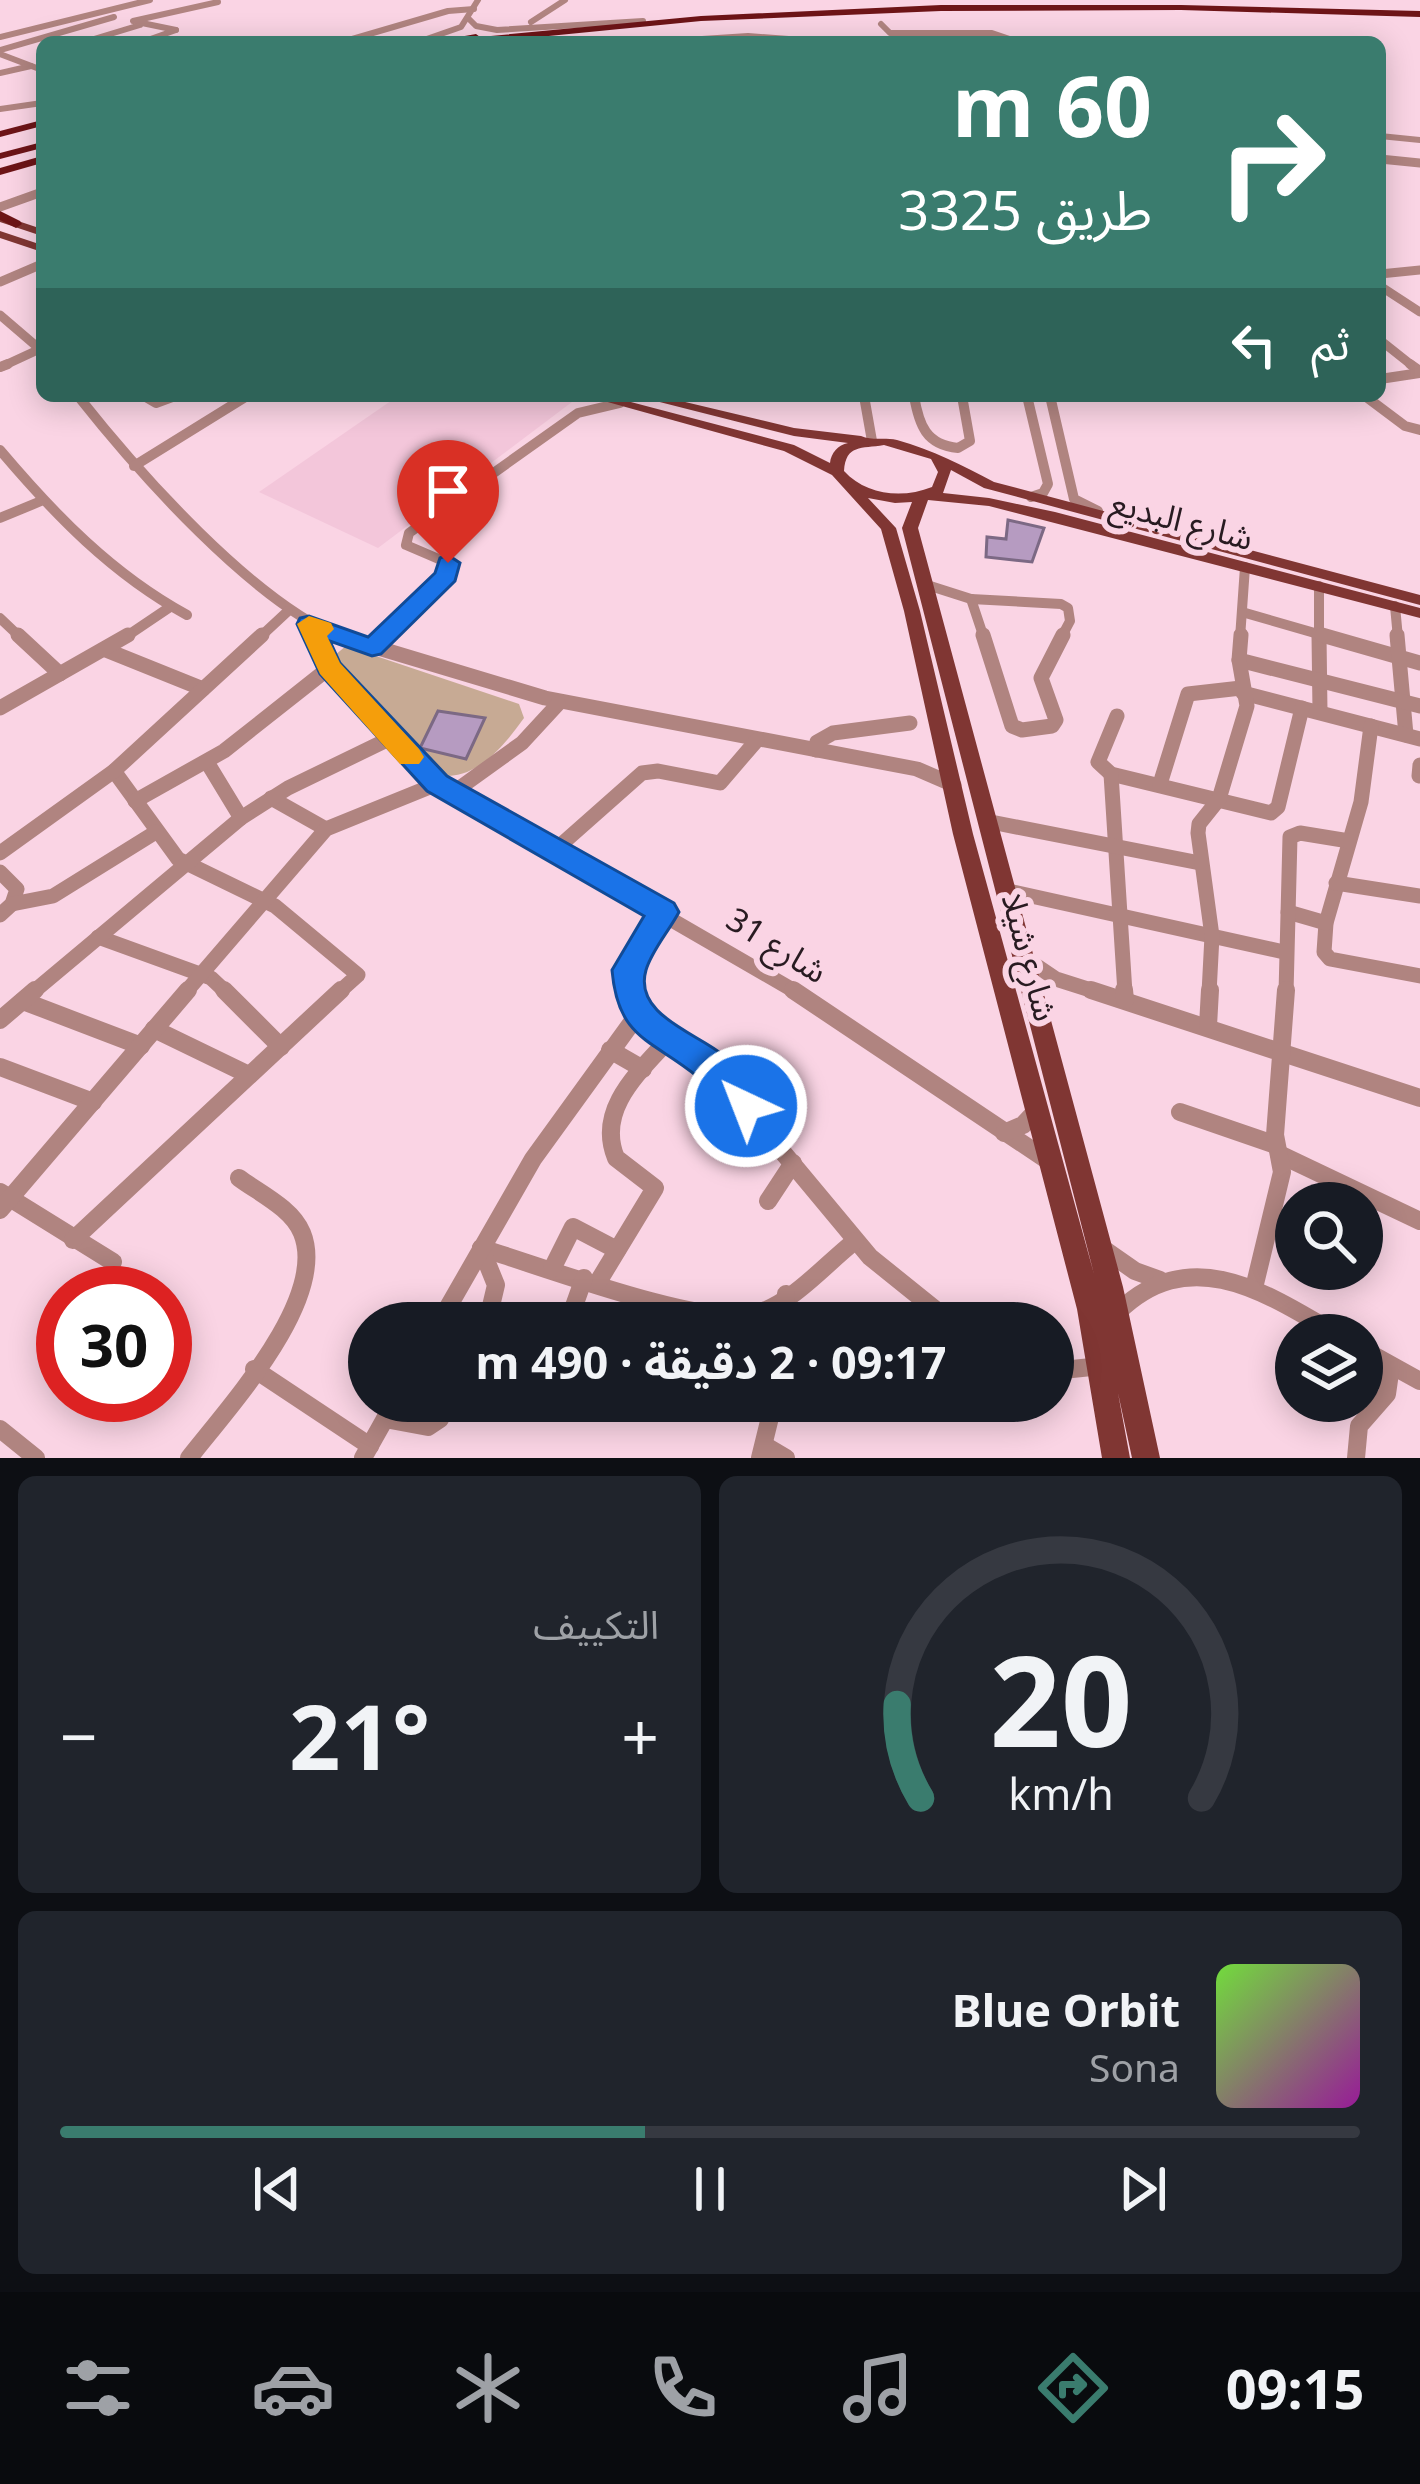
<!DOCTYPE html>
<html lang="ar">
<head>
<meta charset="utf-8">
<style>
	body { margin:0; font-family:"Noto Sans","Noto Sans Arabic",sans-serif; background:#20242c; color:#f1f3f6; direction:rtl; height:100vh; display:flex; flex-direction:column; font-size:45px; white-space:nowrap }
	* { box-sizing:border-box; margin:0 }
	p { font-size:39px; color:#9ea1a6 }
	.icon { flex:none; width:66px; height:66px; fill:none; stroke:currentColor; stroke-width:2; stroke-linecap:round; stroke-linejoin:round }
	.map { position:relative; height:1458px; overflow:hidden; direction:ltr }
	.side { display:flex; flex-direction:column; gap:18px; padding:18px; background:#0d0f14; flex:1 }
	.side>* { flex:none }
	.top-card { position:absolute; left:36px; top:36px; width:1350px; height:366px; border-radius:18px; box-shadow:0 6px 30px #0003; direction:rtl; background:#3a7c6e; color:#fff; overflow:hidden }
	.controls { position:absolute; left:1275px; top:1182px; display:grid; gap:24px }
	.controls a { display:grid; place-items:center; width:108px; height:108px; border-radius:50%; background:#171b24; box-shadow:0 6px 30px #0003; font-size:60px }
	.speed { position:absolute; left:36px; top:1266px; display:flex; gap:24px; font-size:60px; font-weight:700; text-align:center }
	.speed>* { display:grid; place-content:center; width:156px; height:156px; border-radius:50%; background:#171b24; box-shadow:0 6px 30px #0003; line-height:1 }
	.speed .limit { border:18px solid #d22; background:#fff; color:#111 }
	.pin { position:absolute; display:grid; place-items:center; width:102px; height:102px; color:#fff; margin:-123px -51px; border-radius:50% 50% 50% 0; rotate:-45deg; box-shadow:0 0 12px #0007 }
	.pin .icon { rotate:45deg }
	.me { position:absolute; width:132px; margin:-66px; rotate:317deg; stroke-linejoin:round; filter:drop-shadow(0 0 9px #0008) }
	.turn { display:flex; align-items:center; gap:42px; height:252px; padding:0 36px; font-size:54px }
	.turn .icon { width:156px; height:156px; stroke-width:2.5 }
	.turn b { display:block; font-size:84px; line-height:102px }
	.then { display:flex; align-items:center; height:114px; padding:0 36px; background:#0003; gap:24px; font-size:45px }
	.big { font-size:90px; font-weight:700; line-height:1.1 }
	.side .card { flex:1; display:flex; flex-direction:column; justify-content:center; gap:18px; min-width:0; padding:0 42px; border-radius:18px; background:#20242c }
	.side .dial { align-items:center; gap:0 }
	.dial svg { height:312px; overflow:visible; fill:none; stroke:#363941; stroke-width:7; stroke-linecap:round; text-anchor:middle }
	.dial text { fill:#f1f3f6; stroke:none }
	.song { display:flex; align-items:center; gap:36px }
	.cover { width:144px; height:144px; border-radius:18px; background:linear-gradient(135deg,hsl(100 70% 55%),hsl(300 70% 35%)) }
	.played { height:12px; border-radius:6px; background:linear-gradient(90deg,#3a7c6e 45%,#363941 45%) }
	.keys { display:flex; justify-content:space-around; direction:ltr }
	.heat { display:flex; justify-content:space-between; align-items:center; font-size:66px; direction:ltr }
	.side .tiles { flex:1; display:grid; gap:18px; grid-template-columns:1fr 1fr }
	.card:last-child { grid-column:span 2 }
	.trip { position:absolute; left:348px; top:1302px; width:726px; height:120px; border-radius:60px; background:#171b24; box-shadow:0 6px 30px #0003; font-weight:700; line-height:120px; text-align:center; direction:rtl }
	.menu { display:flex; height:192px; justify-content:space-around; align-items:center; background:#090b0e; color:#9ea1a6 }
	.menu .icon { width:84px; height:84px }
	.menu .active { color:#3a7c6e }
	.menu b { font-size:54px; color:#f1f3f6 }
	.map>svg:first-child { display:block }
	.built { fill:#f3c6da }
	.green { fill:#c7aa94 }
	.building { fill:#b69bc1; stroke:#7c6984; stroke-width:3 }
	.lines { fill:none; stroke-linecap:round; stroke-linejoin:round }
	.minor-far4 { stroke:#b08480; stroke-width:6 }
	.minor-far3 { stroke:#b08480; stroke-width:9 }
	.minor-far2 { stroke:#b08480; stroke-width:10 }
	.minor-far1 { stroke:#b08480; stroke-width:15 }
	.minor { stroke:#b08480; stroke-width:18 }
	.major { fill:#803633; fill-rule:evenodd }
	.highway { fill:#6d1417; fill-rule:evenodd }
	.route { fill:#1a73e8; stroke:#114b97; stroke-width:3 }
	.slow { fill:#f59e0b }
	.labels { text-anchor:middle; stroke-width:12; stroke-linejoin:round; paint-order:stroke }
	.street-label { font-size:33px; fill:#281b21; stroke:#fad4e4 }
</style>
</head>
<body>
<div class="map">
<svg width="1420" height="1458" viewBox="0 0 1420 1458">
	<rect width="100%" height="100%" fill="#fad4e4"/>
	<!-- built -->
	<polygon class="built" points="398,396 550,396 572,402 378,548 259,492"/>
	<!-- green -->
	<path class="green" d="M346,646l173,58 5,14c-18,25 -43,57 -76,58 -39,-21 -91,-81 -113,-121z"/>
	<!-- building -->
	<g class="building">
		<polygon points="1008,520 1044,528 1032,562 986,557 987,537 1006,539"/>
		<polygon points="438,711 485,718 466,759 420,748"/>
	</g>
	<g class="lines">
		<!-- minor-far4 -->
		<g class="minor-far4">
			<polyline points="469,19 476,26 497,30 643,21"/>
			<polyline points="133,21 218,2"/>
			<polyline points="137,22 176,30"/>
			<polyline points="531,22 565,0"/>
			<polyline points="881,24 890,33 992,33 1018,42"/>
			<polyline points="0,37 150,0"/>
			<polyline points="84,42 140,25"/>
			<polyline points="142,42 176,30"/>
			<polyline points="342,42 448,11 474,9"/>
			<polyline points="418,42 461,27 478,0"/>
			<polyline points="656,42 748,36 829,42"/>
			<polyline points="0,50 114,17"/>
			<polyline points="0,54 42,70"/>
			<polyline points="0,73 31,66"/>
			<polyline points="0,109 42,103"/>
			<polyline points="1380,136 1420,140"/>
			<polyline points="1380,159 1385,159"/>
		</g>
		<!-- minor-far3 -->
		<g class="minor-far3">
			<polyline points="1380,159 1420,163"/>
			<polyline points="0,207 42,192"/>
			<polyline points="1380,274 1420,270"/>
			<polyline points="0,282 42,264"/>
			<polyline points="1380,286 1420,312"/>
			<polyline points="0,315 42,351"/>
			<polyline points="1380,340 1414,367"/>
			<polyline points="1,367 42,348"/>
		</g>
		<!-- minor-far2 -->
		<g class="minor-far2">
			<polyline points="1410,364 1420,371"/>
			<polyline points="0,367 8,364"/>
			<polyline points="1380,379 1420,373"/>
			<path d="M78,396c61,77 174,205 264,242"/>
			<polyline points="144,396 156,403 175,396"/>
			<polyline points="864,396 872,441"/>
			<path d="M914,396c5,29 12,49 44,52l12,-7 -8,-45"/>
			<polyline points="1027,396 1048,484 1043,493 1031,497"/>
			<polyline points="1050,396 1074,499 1098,511"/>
			<polyline points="1365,396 1405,426 1420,430"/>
			<path d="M0,450c55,65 112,124 187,165"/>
			<polyline points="134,466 247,396"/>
			<polyline points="0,518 41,501"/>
			<polyline points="924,584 971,599"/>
			<polyline points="1319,586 1319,638"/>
			<polyline points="971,599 1061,604 1068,608 1070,621 1061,638"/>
			<polyline points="971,599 984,638"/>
			<polyline points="1395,606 1398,638"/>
			<polyline points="1242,612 1332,638"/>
			<polyline points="0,618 21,638"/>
			<polyline points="309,624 315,638"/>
			<polyline points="124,638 170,607"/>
			<polyline points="259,638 288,611"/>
			<polyline points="382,638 449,569 448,563 406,545 409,533 578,413 620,403"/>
			<polyline points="1240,638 1245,567"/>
		</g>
		<!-- minor-far1 -->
		<g class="minor-far1">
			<polyline points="18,635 60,674"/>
			<polyline points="314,635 329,668 437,784 798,993"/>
			<polyline points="335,635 545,698 917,769 954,785"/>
			<polyline points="983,635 1012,726 1022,730 1052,726 1056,720 1041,678 1063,635"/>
			<polyline points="1319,635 1320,712"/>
			<polyline points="1322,635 1420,663"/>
			<polyline points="1397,635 1406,735"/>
			<polyline points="372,648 385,635"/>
			<polyline points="106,650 203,689"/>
			<polyline points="1239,660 1420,706"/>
			<polyline points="1243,693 1420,739"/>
			<polyline points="0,708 128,635"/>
			<polyline points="1117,716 1098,762 1111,774 1271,813 1278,807 1302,708"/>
			<polyline points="1371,726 1361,802 1326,923 1324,952 1330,959 1420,976"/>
			<polyline points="816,750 817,742 833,733 910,723"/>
			<polyline points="207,762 241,818"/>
			<polyline points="114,771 178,859 275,906 358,975 338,993"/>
			<polyline points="1111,774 1125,993"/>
			<polyline points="1419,776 1420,765"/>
			<polyline points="1160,784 1188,694 1241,688"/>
			<polyline points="454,792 522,743 558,704"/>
			<polyline points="271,798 326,829"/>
			<polyline points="135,801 224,751 329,668"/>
			<polyline points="986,821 1200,863"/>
			<polyline points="555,850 642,773 658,771 720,783 757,740"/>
			<polyline points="0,853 114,771 262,635"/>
			<polyline points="0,872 17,889 12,904 0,915"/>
			<polyline points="1336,883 1420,896"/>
			<polyline points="1004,890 1284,952"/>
			<polyline points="12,904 53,896 156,832"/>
			<polyline points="1288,912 1326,923"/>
			<polyline points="98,937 211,978 227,993"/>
			<polyline points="1025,958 1056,979 1100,993"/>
			<polyline points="32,993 241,818 288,788 391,738"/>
			<polyline points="185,993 326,829 437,784"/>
			<polyline points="630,993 628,970 663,912"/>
			<polyline points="1209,993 1212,936 1198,833 1199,824 1219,799 1247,706 1239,660 1241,635"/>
			<polyline points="1286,993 1290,837 1300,833 1349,841"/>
		</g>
		<!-- minor -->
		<g class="minor">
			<polyline points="224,990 281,1047"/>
			<polyline points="628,990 638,1014 658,1034 711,1066 870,1257 952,1323"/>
			<polyline points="793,990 1053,1164"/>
			<polyline points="1091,990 1420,1098"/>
			<polyline points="1124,990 1125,1000"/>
			<polyline points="23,1001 141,1046"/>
			<polyline points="0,1020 35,990"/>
			<polyline points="1208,1026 1210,990"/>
			<polyline points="154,1029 249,1075"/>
			<polyline points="610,1050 643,1069"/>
			<polyline points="0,1067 93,1102"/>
			<polyline points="1180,1112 1276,1145"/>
			<polyline points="1004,1133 1023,1125 1037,1110"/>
			<polyline points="1279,1154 1420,1221"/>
			<polyline points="0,1192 113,1262"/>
			<polyline points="768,1201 793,1163"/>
			<polyline points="0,1210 188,990"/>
			<polyline points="73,1240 341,990"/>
			<path d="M481,1248c57,17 216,77 269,67 40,-8 74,-50 105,-74"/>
			<polyline points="481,1248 496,1285 487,1323"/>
			<polyline points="1102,1248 1135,1271 1160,1280"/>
			<polyline points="552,1269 573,1227 617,1250"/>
			<path d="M598,1282l57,-94 -39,-30c-20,-48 22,-85 52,-118"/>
			<polyline points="1254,1288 1282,1172 1275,1135 1286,990"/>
			<path d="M1118,1312c72,-70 147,-20 220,23"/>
			<polyline points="439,1323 533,1159 638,1014"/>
			<polyline points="568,1323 584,1278"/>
			<polyline points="783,1323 786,1294"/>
			<polyline points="1362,1349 1420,1381"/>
			<polyline points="254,1369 370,1446"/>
			<polyline points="1053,1371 1101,1366"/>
			<polyline points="385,1419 428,1427 440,1419 449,1401"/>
			<polyline points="0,1429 36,1458"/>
			<polyline points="764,1445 786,1458"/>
			<path d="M189,1458c38,-49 140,-159 113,-225 -10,-25 -43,-40 -63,-55"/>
			<polyline points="363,1458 395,1401"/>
			<polyline points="760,1458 774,1401"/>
			<polyline points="1356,1458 1359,1426 1387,1394 1391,1366"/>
		</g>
		<!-- major -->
		<g class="major">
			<polygon points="0,215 42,229 42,236 0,222"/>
			<polygon points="0,231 42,245 42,252 0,238"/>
			<path d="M586,396h22l186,49 36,18c1,-10 8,-18 18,-20l-54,-7 -158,-40h24l134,32 67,8c11,5 23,1 36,4 36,10 65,25 97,42l426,113v10l-436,-117 -33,-18 -8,23 46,5 66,14 365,96v10l-431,-112 -61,-6 -10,28 205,759 37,171h-28l-14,-65 12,65h-28l-25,-149 -124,-475 -49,-223 -23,-82 -49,-54 -48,-24zM884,445l47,14 7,13 -6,15c-30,12 -66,8 -88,-16 2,-27 17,-22 40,-26zM868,498l27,5 17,-1 -10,26 192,746 -121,-440 -53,-223 -24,-83z"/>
		</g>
		<!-- highway -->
		<g class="highway">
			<polygon points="941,5 1181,5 1420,11 1420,17 1181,10 941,11 701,21 488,42 431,42 476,34 480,37 701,16"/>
			<polygon points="42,120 42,126 0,137 0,131"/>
			<polygon points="42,142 42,148 0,159 0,153"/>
			<polygon points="42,156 42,163 0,175 0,168"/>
			<polygon points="0,211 20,221 22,224 16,228 0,220"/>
		</g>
	</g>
	<!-- route -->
	<path class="route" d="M448,555l12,8 -5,18 -74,73 -9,2 -42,-15 10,22 107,113 227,127 5,9c-10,19 -27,38 -33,58 -13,45 51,63 77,85 16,12 33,33 41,51l-5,12 -13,5c-22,-9 -30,-31 -48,-46 -46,-38 -80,-37 -86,-107l32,-54 -217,-125 -107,-117 -23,-50 3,-6 9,-2 59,21 67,-64 5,-15z"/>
	<!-- slow -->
	<polygon class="slow" points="309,616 331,623 334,629 327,636 340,663 419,749 424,757 419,764 400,764 320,674 297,624"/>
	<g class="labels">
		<!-- street labels -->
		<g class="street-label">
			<text transform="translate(1182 520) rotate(15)" y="12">شارع البديع</text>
			<text transform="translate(777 945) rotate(32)" y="12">شارع 31</text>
			<text transform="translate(1030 957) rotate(75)" y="12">شارع شيلا</text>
		</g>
	</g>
</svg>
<div class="controls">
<a><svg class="icon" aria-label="search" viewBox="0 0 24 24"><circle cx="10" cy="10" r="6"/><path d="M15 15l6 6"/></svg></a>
<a><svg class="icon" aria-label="layers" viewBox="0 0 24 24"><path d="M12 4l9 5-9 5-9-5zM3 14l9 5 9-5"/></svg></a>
</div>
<div class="speed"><div class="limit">30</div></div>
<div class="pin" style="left:448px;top:563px;background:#d93025"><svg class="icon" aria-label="arrive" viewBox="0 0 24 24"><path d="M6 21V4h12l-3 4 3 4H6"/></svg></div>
<svg class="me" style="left:746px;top:1106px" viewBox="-20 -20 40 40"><circle r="17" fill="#1a73e8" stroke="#fff" stroke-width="3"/><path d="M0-11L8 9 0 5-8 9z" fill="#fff"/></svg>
<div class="trip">09:17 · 2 دقيقة · 490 m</div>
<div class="top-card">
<div class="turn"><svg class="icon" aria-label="right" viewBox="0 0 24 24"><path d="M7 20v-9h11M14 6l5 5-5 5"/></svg><div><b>60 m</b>طريق 3325</div></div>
<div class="then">ثم<svg class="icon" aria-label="left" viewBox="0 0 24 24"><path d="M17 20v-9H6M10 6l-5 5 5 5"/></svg></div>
</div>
</div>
<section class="side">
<div class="tiles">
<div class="card dial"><svg viewBox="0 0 100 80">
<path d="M14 69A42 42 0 1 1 86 69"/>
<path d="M14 69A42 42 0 0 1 8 45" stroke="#3a7c6e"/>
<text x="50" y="56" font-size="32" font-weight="700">20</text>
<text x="50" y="72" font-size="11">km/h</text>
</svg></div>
<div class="card"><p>التكييف</p>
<div class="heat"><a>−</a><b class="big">21°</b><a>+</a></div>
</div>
<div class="card">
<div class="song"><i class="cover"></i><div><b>Blue Orbit</b><p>Sona</p></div></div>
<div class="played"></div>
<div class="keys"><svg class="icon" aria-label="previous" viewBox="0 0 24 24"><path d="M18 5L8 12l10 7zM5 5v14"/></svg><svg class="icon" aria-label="pause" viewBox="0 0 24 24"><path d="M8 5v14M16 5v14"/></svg><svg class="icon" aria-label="next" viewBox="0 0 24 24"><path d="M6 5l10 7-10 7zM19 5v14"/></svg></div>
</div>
</div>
</section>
<nav class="menu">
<b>09:15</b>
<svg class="icon active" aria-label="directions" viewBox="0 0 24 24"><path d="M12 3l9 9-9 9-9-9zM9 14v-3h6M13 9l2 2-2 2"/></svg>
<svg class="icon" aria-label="music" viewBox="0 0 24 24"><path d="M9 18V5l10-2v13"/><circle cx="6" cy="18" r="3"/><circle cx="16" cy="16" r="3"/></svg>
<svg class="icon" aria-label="phone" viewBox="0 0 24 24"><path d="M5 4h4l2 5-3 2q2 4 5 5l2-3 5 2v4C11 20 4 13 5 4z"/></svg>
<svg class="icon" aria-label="climate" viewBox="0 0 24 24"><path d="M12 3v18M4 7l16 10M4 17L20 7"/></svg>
<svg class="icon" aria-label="car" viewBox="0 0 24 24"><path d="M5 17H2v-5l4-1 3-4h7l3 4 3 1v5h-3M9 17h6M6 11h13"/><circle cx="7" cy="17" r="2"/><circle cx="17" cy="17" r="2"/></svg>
<svg class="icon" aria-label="filters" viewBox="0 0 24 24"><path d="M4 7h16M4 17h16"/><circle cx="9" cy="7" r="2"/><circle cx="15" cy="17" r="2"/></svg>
</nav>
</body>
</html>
